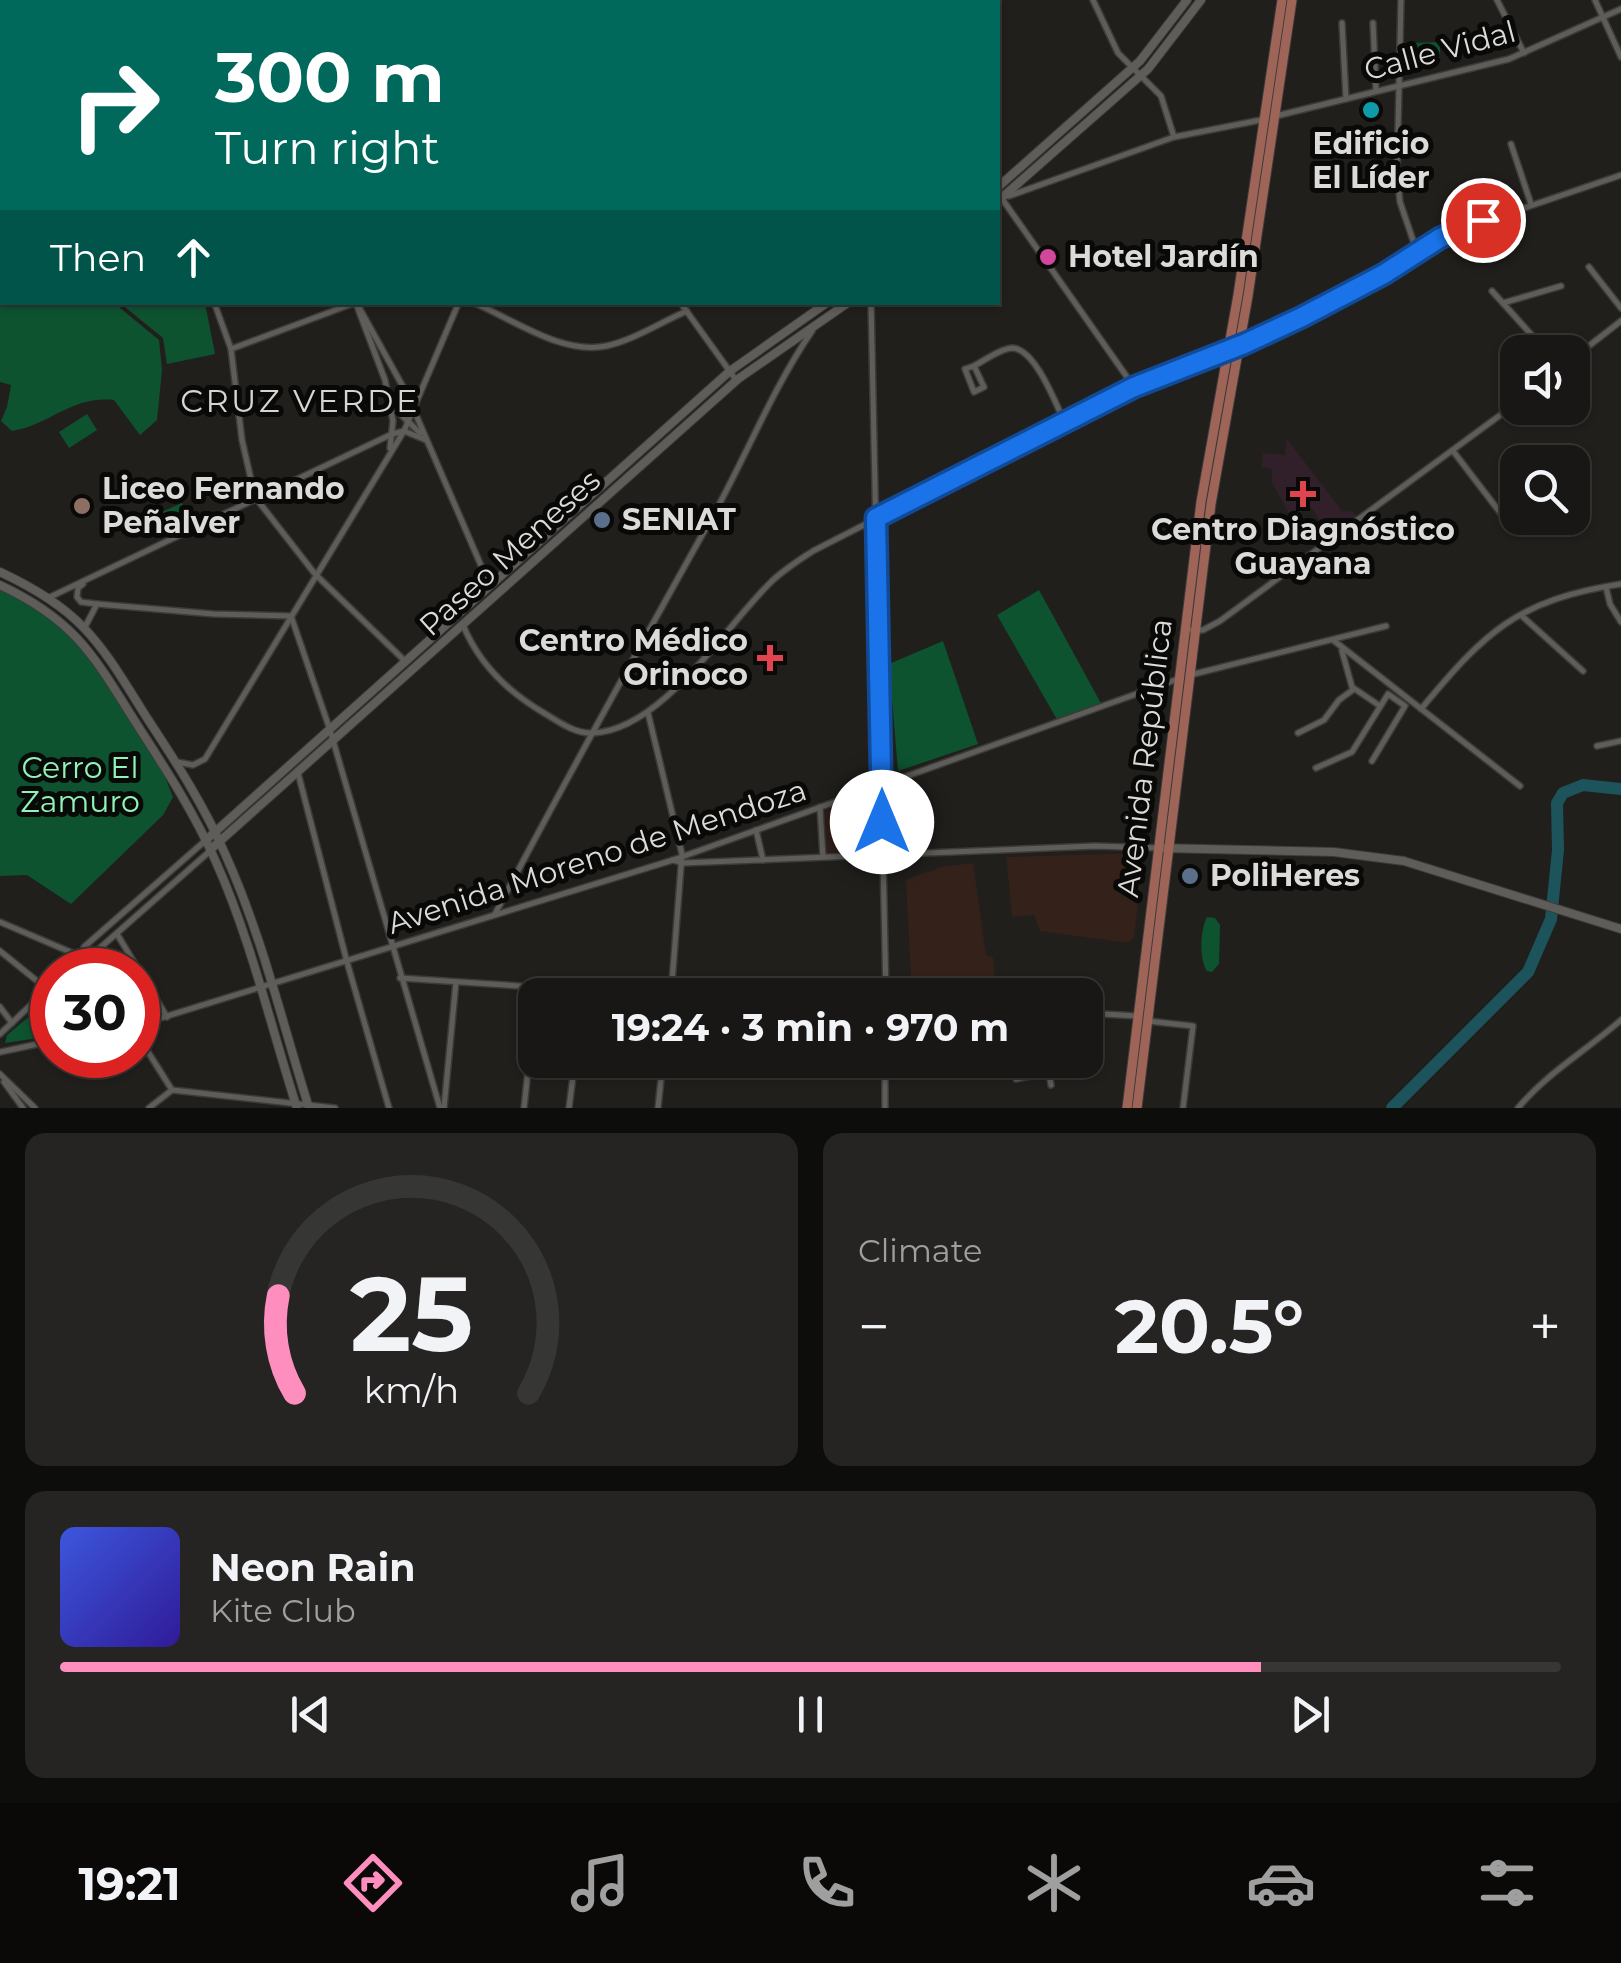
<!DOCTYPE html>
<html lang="en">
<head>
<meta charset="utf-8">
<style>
	body { margin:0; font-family:Montserrat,sans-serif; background:#252422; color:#f1f3f6; height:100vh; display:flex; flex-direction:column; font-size:38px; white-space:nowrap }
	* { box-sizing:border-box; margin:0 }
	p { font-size:32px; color:#9f9fa0 }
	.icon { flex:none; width:55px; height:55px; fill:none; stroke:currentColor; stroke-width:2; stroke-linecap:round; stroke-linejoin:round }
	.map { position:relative; height:1108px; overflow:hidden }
	.panel { display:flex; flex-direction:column; gap:25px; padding:25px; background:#0d0d0c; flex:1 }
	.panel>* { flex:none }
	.guide { position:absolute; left:0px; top:0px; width:1000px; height:305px; box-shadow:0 2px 8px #0004,0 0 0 2px #363634; background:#00695c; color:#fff; overflow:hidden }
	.controls { position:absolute; left:1500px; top:335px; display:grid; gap:20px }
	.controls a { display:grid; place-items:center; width:90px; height:90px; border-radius:20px; background:#181715; box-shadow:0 2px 8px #0004,0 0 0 2px #363634; font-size:50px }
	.speed { position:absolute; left:30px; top:948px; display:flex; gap:20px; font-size:50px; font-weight:700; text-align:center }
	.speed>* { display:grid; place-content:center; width:130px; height:130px; border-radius:50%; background:#181715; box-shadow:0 2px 8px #0004,0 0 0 2px #363634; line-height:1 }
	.speed .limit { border:15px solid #d22; background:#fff; color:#111 }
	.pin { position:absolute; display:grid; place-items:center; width:85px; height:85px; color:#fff; margin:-42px; border:5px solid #fff; border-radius:50%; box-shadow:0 2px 10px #0007 }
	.me { position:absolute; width:110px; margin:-55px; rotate:0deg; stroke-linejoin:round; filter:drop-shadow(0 0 8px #0008) }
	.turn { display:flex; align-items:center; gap:35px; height:210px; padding:0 50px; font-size:45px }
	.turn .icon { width:130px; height:130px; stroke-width:2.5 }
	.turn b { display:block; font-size:70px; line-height:85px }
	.then { display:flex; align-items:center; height:95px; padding:0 50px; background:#0003; gap:20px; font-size:38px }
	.big { font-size:75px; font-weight:700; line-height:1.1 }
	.panel .widget { flex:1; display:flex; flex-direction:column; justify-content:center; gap:15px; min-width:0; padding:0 35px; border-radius:20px; background:#252422 }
	.panel .dial { align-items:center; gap:0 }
	.dial svg { height:260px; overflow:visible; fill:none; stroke:#363634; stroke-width:7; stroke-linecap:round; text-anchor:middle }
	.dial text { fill:#f1f3f6; stroke:none }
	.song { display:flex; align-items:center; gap:30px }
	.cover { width:120px; height:120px; border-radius:15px; background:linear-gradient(135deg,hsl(230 70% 55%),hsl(250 70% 35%)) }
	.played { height:10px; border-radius:5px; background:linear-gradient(90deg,#fd8ebe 80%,#363634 80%) }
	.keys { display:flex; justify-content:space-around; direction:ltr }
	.heat { display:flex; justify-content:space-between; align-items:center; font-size:55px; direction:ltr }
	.panel .tiles { flex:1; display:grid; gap:25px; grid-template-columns:1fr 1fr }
	.widget:last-child { grid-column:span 2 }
	.trip { position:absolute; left:518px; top:978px; width:585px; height:100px; border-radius:20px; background:#181715; box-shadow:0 2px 8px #0004,0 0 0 2px #363634; font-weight:700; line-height:100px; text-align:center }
	.dock { display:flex; height:160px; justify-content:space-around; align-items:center; background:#0a0908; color:#9f9fa0 }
	.dock .icon { width:70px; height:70px }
	.dock .current { color:#fd8ebe }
	.dock b { font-size:45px; color:#f1f3f6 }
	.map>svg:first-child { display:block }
	.commercial { fill:#33211a }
	.medical { fill:#312029 }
	.green { fill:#0d5330 }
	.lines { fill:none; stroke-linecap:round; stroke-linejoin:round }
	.river { stroke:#1d545b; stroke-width:12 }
	.street-casing { stroke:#3c3b39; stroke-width:8 }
	.secondary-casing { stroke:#3c3b39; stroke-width:10 }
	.primary-casing { stroke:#3c3b39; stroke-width:11 }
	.street { stroke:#5e5d59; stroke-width:5 }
	.secondary { stroke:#5e5d59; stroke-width:8 }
	.primary { stroke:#9f6458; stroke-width:9 }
	.route-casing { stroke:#114b97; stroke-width:25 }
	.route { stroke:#1a73e8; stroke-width:18 }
	.culture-dot { fill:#0f9aa8; stroke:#090908; stroke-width:4 }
	.hotel-dot { fill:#d1479c; stroke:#090908; stroke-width:4 }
	.health-dot { fill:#e0444e; stroke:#090908; stroke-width:4 }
	.education-dot { fill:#8d6e63; stroke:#090908; stroke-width:4 }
	.service-dot { fill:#5c6f8a; stroke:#090908; stroke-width:4 }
	.labels { text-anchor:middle; stroke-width:10; stroke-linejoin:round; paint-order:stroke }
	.street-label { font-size:30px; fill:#dcdbd9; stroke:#090908 }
	.poi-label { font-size:30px; font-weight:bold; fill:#dcdbd9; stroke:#090908; text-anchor:start }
	.park-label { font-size:30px; fill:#90f3b7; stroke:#090908 }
	.neighbourhood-label { font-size:32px; letter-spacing:2.5px; fill:#d7d5d1; stroke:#090908 }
</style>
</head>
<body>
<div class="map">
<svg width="1621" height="1108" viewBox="0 0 1621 1108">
	<rect width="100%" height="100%" fill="#201f1c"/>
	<!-- commercial -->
	<g class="commercial">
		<polygon points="871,796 871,851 827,852 825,811"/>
		<polygon points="1138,853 1142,860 1139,895 1134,938 1128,943 1040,931 1034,915 1012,917 1006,857"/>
		<polygon points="973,863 986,955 993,958 996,995 973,995 970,982 911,977 906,880 941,867"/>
	</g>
	<!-- medical -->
	<polygon class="medical" points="1287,439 1342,511 1353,512 1356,516 1330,536 1310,506 1292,519 1272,482 1272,469 1261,467 1263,453 1285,455"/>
	<!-- green -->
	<g class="green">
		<polygon points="1440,42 1440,58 1412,59 1412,43"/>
		<path d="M0,226l2,76 112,1 45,37 3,30 -5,50 -17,15 -26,-35c-44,-4 -63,25 -102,31l-11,-10 6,-14 4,-22 -11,-3z"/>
		<polygon points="120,303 205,303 215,354 167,364 163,338"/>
		<polygon points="87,414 97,430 69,448 59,432"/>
		<polygon points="182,503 190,520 158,535 150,517"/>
		<polygon points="0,584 44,609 89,654 159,762 173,797 163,815 71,904 27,875 0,876"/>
		<polygon points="1039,590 1103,707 1059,723 997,615"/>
		<polygon points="943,641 978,744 898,771 889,664"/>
		<path d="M1207,917l8,1 5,7 -1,39 -7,8 -5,-1c-8,-12 -7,-41 0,-54z"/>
		<polygon points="43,1005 52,1012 52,1036 5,1043 7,1035"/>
	</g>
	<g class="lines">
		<!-- river -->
		<polyline class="river" points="1392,1108 1528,972 1551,919 1558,850 1557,803 1563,793 1583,785 1621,789"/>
		<defs>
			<g id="street">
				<polyline points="206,0 207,2"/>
				<polyline points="388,0 389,2"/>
				<polyline points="843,0 846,2"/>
				<polyline points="1093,0 1118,53 1161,96 1174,137"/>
				<polyline points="1401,0 1397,173 1400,202 1417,252"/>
				<polyline points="1497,0 1524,53"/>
				<polyline points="1595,0 1621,57"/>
				<polyline points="57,2 58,0"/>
				<polyline points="161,2 162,0"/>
				<polyline points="568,2 568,0"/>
				<polyline points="691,2 694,0"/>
				<polyline points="1342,23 1346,99"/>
				<polyline points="1373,23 1376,91"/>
				<polyline points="0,89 2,85"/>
				<polyline points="1276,116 1509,59 1621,9"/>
				<polyline points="1511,144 1531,204"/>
				<polyline points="998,193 1134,387"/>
				<polyline points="1009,196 1174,137 1266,119"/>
				<polyline points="0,217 2,218"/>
				<polyline points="1589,267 1621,308"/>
				<polyline points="1492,291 1547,352"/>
				<polyline points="214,302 231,349 242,440 255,497 315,574 405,661"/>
				<polyline points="356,302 407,394 489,584"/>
				<path d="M472,302c41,17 89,53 134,44 28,-6 55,-24 81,-35"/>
				<polyline points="680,302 736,380"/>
				<polyline points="871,302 886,995"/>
				<polyline points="1503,303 1561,286"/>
				<polyline points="357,306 385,380 393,421 390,448"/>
				<polyline points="231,349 357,302"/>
				<polyline points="1572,359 1621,321"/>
				<path d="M974,366c11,-6 26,-17 38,-18 23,0 44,56 52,73"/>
				<polygon points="974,366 984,387 974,392 965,369"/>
				<polyline points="392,406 420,433"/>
				<polyline points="1453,451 1512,528"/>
				<polyline points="83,584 78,588 77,597 81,602 97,604"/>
				<polyline points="1606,587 1610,604 1621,622"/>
				<polyline points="50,597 392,434 404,431 426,440"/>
				<polyline points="1522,616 1583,671"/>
				<path d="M463,625c16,39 45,67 81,88 15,9 31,21 49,20 69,-3 132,-106 177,-150 13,-13 28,-22 43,-32l321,-164 110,-43 57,-27 83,-43 67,-41 170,-58"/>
				<polyline points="85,627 97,604 214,614 291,616 330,730 440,1108"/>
				<polyline points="1185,630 1203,630 1220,621 1518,402"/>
				<polyline points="1333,640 1520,786"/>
				<polyline points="1342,651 1352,687 1380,706"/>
				<polyline points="1190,675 1386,626"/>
				<path d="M1421,709c64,-77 96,-109 200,-125"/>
				<polyline points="648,713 682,854 671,995"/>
				<polyline points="1298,733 1324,720 1339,700 1354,689"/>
				<polyline points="1597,746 1621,741"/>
				<polyline points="177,762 193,765 205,759 404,431 459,302"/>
				<polyline points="1316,768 1352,752 1388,694 1405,706 1372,761"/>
				<polyline points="298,773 347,962 389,1108"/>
				<polyline points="820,807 823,857"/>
				<polyline points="756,830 763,860"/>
				<polyline points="673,860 683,863 1095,846 1159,848"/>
				<path d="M495,914c71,-135 145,-268 220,-402 33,-60 58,-124 97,-181"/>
				<polyline points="0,922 82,957 95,970"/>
				<polyline points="117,934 167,1017"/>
				<polyline points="0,951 52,993"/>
				<polyline points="82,957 84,947 206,840"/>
				<polyline points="82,957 92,955 210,851"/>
				<polyline points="68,970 82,957"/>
				<polyline points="400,978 654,995"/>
				<polyline points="0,1007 12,1023"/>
				<polyline points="1085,1013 1138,1016"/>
				<polyline points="1148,1021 1193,1026 1183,1108"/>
				<polyline points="138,1025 673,860 1178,679"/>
				<polyline points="0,1034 52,985"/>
				<polyline points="138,1036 172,1090"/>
				<polyline points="0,1052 52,1041"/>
				<polyline points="1047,1060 1051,1085"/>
				<polyline points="0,1074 35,1108"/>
				<polyline points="1016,1079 1049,1072"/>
				<polyline points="4,1082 23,1108"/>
				<polyline points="172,1090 335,1108"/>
				<polyline points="149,1108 172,1090"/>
				<polyline points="444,1108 456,982"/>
				<polyline points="524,1108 535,1005"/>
				<polyline points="569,1108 575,1060"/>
				<polyline points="658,1108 663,1060"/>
				<polyline points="885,1108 885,1060"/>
				<path d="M1518,1108c29,-35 69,-58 103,-88"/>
			</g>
			<g id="secondary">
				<polyline points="998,187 1140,61 1187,0"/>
				<polyline points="998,201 1148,69 1201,0"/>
				<path d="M0,572c84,39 100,71 147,146 29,44 58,89 79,138 36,80 57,169 83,252"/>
				<path d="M0,585c75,35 94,71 136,138 29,45 58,89 80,139 35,78 55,165 81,246"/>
				<polyline points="206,840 730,371 828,302"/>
				<polyline points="1159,848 1334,852 1404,861 1621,929"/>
				<polyline points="210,850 738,379 849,302"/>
			</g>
			<g id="primary">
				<polyline points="1127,1108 1201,502 1238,295 1282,0"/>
				<polyline points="1137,1108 1211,504 1248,296 1292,0"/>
			</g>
		</defs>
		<!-- street casing -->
		<use href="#street" class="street-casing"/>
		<!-- secondary casing -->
		<use href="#secondary" class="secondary-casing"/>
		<!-- primary casing -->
		<use href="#primary" class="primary-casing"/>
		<!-- street -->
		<use href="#street" class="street"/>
		<!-- secondary -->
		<use href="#secondary" class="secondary"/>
		<!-- primary -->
		<use href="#primary" class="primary"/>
	</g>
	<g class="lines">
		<defs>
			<polyline id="route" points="882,822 876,518 1134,387 1244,344 1302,317 1384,274 1440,238 1483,220"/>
		</defs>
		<!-- route casing -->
		<use href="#route" class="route-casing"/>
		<!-- route -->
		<use href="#route" class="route"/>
	</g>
	<!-- markers -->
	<circle class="culture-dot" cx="1371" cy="110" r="10"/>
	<circle class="hotel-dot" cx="1048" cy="257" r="10"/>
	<g class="health-dot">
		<path d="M1298 479h10v10h10v10h-10v10h-10v-10h-10v-10h10z"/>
		<path d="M765 643h10v10h10v10h-10v10h-10v-10h-10v-10h10z"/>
	</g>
	<circle class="education-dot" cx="82" cy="506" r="10"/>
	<g class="service-dot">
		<circle cx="602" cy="520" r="10"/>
		<circle cx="1190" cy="876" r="10"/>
	</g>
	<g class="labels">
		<!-- street labels -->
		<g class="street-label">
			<text transform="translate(1440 51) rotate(-15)" y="10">Calle Vidal</text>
			<text transform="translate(510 553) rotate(-42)" y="10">Paseo Meneses</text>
			<text transform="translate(1145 758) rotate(-83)" y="10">Avenida República</text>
			<text transform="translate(597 857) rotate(-18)" y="10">Avenida Moreno de Mendoza</text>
		</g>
		<!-- poi labels -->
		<g class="poi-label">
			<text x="1371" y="154" text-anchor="middle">Edificio<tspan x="1371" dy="34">El Líder</tspan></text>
			<text x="1068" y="267">Hotel Jardín</text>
			<text x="102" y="499">Liceo Fernando<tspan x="102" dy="34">Peñalver</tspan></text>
			<text x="622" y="530">SENIAT</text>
			<text x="1303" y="540" text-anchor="middle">Centro Diagnóstico<tspan x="1303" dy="34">Guayana</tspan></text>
			<text x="748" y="651" text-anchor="end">Centro Médico<tspan x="748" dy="34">Orinoco</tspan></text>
			<text x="1210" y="886">PoliHeres</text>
		</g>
		<!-- park labels -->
		<g class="park-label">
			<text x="80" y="778">Cerro El<tspan x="80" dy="34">Zamuro</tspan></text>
		</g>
		<!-- neighbourhood labels -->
		<g class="neighbourhood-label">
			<text x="300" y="412">CRUZ VERDE</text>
		</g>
	</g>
</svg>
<div class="controls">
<a><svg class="icon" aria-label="sound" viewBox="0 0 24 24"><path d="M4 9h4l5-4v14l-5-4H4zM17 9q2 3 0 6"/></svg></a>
<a><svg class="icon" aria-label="search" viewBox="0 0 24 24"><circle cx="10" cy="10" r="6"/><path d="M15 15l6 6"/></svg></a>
</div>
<div class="speed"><div class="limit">30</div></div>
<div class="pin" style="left:1483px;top:220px;background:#d93025"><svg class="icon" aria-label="arrive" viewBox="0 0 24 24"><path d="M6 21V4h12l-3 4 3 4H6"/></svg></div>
<svg class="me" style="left:882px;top:822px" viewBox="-20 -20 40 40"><circle r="19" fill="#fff"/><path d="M0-13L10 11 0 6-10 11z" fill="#1a73e8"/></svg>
<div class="trip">19:24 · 3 min · 970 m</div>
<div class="guide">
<div class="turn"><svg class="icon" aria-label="right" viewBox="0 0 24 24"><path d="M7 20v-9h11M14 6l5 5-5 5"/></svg><div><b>300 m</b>Turn right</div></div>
<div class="then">Then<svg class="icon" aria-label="ahead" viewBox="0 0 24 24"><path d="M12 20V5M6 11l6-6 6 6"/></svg></div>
</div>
</div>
<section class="panel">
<div class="tiles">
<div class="widget dial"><svg viewBox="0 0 100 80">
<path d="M14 69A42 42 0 1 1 86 69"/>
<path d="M14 69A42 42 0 0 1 9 39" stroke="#fd8ebe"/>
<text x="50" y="56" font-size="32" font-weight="700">25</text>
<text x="50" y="72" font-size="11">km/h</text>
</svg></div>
<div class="widget"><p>Climate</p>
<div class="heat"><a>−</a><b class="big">20.5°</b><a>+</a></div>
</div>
<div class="widget">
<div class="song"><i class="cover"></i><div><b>Neon Rain</b><p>Kite Club</p></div></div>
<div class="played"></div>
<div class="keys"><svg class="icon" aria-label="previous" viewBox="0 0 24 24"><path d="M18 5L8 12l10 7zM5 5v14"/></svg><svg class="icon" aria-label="pause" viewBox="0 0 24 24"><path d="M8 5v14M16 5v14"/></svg><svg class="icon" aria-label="next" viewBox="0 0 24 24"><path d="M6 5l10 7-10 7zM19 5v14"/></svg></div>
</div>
</div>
</section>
<nav class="dock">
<b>19:21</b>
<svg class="icon current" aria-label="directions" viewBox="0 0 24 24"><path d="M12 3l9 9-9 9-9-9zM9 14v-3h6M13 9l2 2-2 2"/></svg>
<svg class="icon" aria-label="music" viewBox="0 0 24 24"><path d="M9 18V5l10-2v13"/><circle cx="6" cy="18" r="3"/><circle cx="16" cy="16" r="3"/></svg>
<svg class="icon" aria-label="phone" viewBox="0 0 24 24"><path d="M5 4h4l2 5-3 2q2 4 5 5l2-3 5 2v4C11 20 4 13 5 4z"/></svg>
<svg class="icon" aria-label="climate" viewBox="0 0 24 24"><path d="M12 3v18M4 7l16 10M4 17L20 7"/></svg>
<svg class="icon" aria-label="car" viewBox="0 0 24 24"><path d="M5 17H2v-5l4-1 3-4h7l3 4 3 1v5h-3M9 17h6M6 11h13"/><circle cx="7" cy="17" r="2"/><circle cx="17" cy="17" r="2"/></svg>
<svg class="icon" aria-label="filters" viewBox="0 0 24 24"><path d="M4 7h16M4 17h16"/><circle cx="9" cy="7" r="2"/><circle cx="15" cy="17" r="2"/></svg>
</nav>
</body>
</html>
